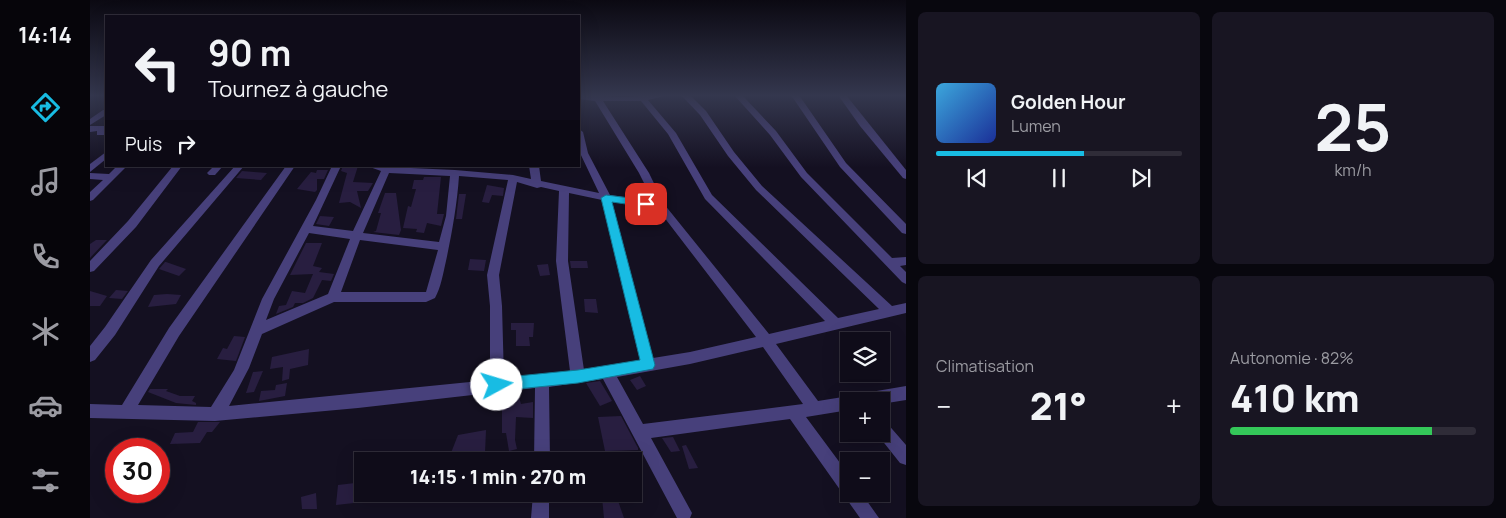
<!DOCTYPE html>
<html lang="fr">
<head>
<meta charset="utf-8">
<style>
	body { margin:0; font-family:Manrope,sans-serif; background:#181522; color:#f1f3f6; height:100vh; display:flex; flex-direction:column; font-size:19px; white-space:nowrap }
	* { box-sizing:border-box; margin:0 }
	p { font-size:16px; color:#9b9ba2 }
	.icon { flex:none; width:28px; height:28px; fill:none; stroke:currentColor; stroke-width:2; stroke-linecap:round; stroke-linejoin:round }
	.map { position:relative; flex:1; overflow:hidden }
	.drawer { display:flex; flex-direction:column; gap:12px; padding:12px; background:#08070e; width:600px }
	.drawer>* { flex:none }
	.banner { position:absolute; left:15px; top:15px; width:475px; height:152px; border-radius:0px; box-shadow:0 5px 20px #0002,0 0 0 1px #2f2c38; background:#0f0c19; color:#f1f3f6; overflow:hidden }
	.tools { position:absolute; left:750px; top:332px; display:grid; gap:10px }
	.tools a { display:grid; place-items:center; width:50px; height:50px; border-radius:0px; background:#0f0c19; box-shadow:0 5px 20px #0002,0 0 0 1px #2f2c38; font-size:25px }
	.speed { position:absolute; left:15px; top:438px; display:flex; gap:10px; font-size:25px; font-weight:700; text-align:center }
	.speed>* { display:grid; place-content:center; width:65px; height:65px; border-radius:50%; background:#0f0c19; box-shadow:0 5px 20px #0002,0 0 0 1px #2f2c38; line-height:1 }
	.speed .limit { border:8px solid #d22; background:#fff; color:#111 }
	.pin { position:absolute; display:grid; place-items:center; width:42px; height:42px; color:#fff; margin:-21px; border-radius:10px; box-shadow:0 2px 8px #0006 }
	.me { position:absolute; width:55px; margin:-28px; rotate:84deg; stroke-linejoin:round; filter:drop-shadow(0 0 4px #0008) }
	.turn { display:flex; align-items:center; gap:18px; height:105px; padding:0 20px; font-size:22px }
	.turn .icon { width:65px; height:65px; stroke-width:2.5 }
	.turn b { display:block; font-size:35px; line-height:42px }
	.then { display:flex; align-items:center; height:48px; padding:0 20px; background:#0003; gap:10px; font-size:19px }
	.big { font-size:38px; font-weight:800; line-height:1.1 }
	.drawer .card { flex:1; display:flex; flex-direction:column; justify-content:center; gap:8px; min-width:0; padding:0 18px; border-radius:8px; background:#181522 }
	.drawer .dial { align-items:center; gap:0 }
	.dial b { font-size:65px; line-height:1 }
	.song { display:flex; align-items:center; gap:15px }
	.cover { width:60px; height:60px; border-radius:8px; background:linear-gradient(135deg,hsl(200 70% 55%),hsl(230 70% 35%)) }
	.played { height:5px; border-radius:2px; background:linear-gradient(90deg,#18bce3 60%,#2f2c38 60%) }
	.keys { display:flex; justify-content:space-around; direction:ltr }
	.heat { display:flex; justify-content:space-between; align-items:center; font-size:28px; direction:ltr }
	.charge { height:8px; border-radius:4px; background:linear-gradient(90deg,#34c759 82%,#2f2c38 0) }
	.drawer .tiles { flex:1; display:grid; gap:12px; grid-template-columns:repeat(2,1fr) }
	.trip { position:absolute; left:264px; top:452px; width:288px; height:50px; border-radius:0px; background:#0f0c19; box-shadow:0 5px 20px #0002,0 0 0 1px #2f2c38; font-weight:800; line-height:50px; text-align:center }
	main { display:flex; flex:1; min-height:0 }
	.dock { display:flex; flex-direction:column; width:90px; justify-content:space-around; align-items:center; background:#06050a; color:#9b9ba2 }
	.dock .icon { width:35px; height:35px }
	.dock .selected { color:#18bce3 }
	.dock b { font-size:22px; color:#f1f3f6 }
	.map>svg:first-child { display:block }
	.building { fill:#281e40 }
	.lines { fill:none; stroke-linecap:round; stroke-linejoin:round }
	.street { fill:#47407b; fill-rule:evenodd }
	.route { fill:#18bce3; stroke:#107a94 }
</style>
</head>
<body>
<main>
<nav class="dock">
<b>14:14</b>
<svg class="icon selected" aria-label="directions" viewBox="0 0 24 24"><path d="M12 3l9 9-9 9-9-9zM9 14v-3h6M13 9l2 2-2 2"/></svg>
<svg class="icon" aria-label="music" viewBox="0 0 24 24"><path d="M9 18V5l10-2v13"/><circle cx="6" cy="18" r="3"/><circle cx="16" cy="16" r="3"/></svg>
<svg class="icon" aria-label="phone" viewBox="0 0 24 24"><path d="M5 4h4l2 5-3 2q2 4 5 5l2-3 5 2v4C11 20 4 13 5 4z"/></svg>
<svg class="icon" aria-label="climate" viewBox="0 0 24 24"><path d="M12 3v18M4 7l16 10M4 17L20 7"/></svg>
<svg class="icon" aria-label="car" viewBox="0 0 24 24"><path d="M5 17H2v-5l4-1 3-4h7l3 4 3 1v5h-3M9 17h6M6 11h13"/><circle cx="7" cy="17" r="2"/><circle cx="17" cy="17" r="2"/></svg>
<svg class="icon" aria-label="filters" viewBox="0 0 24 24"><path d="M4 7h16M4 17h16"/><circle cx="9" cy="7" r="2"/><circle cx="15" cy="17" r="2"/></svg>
</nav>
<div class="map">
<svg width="816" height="518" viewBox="0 0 816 518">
	<rect width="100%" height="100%" fill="#141021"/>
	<!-- building -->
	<g class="building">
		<polygon points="253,166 268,166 263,182 283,183 278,191 267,191 271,208 260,202 249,203 257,173 251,171"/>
		<polygon points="227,170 238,170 234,179 227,179 227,190 225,192 207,189 221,172 226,173"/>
		<polygon points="152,171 164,172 177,173 171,180 146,178"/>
		<polygon points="334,177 351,177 347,214 354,214 351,226 337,223 334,233 326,232 327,229 313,228 318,206 321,207 326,189 322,189 324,180 333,180"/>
		<polygon points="397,185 414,188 413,196 402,195 399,203 392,202"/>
		<polygon points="295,193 306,193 311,230 309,235 283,232 286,231 291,213 288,213"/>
		<polygon points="369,194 376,194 372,219 366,219"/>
		<polygon points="230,216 244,217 239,226 226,224"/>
		<polygon points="6,240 17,240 0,258 0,244"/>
		<polygon points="216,243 232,243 223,266 232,268 229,272 244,274 241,281 232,280 223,298 213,303 205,303 203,307 186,314 189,306 196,305 202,291 215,293 223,274 200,275"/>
		<polygon points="380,259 396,260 394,271 378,270"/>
		<polygon points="480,261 497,261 498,268 481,268"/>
		<polygon points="75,262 76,262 96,269 89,276 69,269"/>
		<polygon points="458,264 460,275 450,276 447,265"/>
		<polygon points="26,290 38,291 32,299 19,298"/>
		<polygon points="0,291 17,296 10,306 0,306"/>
		<polygon points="77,294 91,295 86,304 58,307 64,295"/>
		<polygon points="494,299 506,299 508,313 495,312"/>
		<polygon points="421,323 444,323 443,337 439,337 440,346 426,346 426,330 421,330"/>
		<polygon points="144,336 155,337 146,361 127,359 133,348 137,349"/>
		<polygon points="219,349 218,365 200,369 199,379 192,381 193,367 180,369 182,357"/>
		<polygon points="173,371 164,392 156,393 163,372"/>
		<polygon points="550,376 556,386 547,390 540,380"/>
		<polygon points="510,381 522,401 510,406 496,383"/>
		<polygon points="197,383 195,396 169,401 171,391 185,390 186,385"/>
		<polygon points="60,389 78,389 76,391 90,396 105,396 102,401 106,403 106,405 86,403 58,392"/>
		<polygon points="421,393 421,396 428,394 431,404 443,402 443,418 426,417 425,440 427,449 419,451 416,433 412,433 412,406 409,406 410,399 407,399 407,394"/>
		<polygon points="531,416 548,448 548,450 515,451 508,417"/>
		<polygon points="108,422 130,422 122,432 117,432 110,443 80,444 85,433 103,432"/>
		<polygon points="396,430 395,453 361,453 368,435"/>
		<polygon points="583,437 590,451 581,452 572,438"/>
		<polygon points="596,445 608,468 599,469 592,446"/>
		<rect x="409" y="453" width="16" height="8"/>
		<polygon points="265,483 264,503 246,505 248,485"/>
		<polygon points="226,493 227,509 212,509 211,497"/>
		<polygon points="512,497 527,498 534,518 514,518"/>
	</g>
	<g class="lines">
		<!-- street -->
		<g class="street">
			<path d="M489,95l42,2 47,-2 -20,5 28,33 36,62 126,123 41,-9 -123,-119 -28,-34 -28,-41 -19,-20h9l16,16 28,41 28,34 130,120 14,-3v10l-130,31 42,57 31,-5 4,2 6,-4 47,-8v14l-25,4v-3h-32v9l-43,7 43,58v19h13l17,24h-19l-70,-99 -139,19 41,75 -2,5h-13l-74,-139 -54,8 1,74h-16l1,-73 -177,20 -143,13 -125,-3v-14l32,1 47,-77 117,-162h9l-116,170 -41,69 73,2 23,-37 28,-71 54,-99 16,-34h9l-28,60 40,5 28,-60 -14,-5 88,4 58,5 18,4 -2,-13h10l2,15 58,12 -19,-40 -1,-24 4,3 5,21 22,42 43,6 -14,-28 -44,-72 -16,-2zM513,101h38l27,33 37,65 120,122 -56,13 -105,-130 -15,-31zM299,173l61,3 -4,40 -7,26 -76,-9zM369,176l49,4 -21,95 3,31v74l-261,26 20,-38 13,-34 72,-32h92l9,-4c6,-11 8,-24 11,-37 6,-28 11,-56 13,-85zM427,182l20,6 4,-1 18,4 -3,70 14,110 -66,8 -2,-73 -3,-31zM479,193l33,7 38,160 -56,10 -16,-109zM522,202l45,6 99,129 -66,15 -37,6zM219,233l41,6 -22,55 -62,26 8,-21zM270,240l78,10 -12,42h-85zM673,347l40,57 -160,20 -26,-47 73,-13z"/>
			<polygon points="644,95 652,95 686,131 717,173 802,258 816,257 816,265 810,266 816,272 816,284 812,282 711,177 680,135"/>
			<polygon points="701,95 709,95 756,163 816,224 816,234 812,233 750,167"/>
			<polygon points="748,95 756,95 816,170 816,179 813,178 770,126"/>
			<polygon points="13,110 16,110 16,115 0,125 0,119"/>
			<polygon points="0,126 15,126 16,135 7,135 7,131 0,132"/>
			<polygon points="16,152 16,159 0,172 0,164"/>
			<polygon points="27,166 37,166 3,200 0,201 0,192 13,180 0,179 0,173 19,174"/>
			<polygon points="83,166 92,166 46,227 4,271 0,272 0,261 38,221"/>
			<polygon points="124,166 133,166 125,175 119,175 117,173"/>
			<polygon points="145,166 154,166 69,266 25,335 5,360 0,362 0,346 15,327 61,260"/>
			<polygon points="791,420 796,422 816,445 816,465 810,463 787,434 791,434"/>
			<polygon points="443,494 459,494 459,518 441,518"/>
		</g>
	</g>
	<!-- sky -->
	<linearGradient id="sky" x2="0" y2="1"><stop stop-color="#0b0912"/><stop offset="0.57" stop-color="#34374e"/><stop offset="1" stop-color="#34374e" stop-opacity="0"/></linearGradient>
	<rect width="816" height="168" fill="url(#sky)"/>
	<!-- route -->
	<polygon class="route" points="516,195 556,200 561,204 556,207 522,202 565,365 563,369 488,383 407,391 402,389 400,385 402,380 407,378 488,370 550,360 511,198"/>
</svg>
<div class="tools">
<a><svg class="icon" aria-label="layers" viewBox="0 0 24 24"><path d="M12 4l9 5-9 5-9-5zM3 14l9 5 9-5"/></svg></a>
<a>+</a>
<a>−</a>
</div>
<div class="speed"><div class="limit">30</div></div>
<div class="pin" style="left:556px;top:204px;background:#d93025"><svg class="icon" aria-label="arrive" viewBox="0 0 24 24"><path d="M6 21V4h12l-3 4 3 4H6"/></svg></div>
<svg class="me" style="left:407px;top:385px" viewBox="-20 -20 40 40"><circle r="19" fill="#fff"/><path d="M0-13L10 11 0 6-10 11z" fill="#18bce3"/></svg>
<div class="trip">14:15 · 1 min · 270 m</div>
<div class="banner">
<div class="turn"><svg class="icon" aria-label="left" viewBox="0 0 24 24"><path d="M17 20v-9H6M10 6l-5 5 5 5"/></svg><div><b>90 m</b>Tournez à gauche</div></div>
<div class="then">Puis<svg class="icon" aria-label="right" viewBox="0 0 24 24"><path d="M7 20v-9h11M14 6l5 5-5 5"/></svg></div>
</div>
</div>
<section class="drawer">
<div class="tiles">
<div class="card">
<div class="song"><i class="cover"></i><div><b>Golden Hour</b><p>Lumen</p></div></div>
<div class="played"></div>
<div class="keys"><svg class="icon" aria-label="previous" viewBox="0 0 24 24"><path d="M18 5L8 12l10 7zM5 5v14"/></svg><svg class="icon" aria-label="pause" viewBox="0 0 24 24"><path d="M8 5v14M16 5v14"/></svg><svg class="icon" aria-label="next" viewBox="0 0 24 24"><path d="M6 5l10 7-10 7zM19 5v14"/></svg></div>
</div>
<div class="card dial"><b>25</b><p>km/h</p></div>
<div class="card"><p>Climatisation</p>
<div class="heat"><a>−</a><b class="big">21°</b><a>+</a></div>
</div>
<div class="card"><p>Autonomie · 82%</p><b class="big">410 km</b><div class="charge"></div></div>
</div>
</section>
</main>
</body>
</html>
